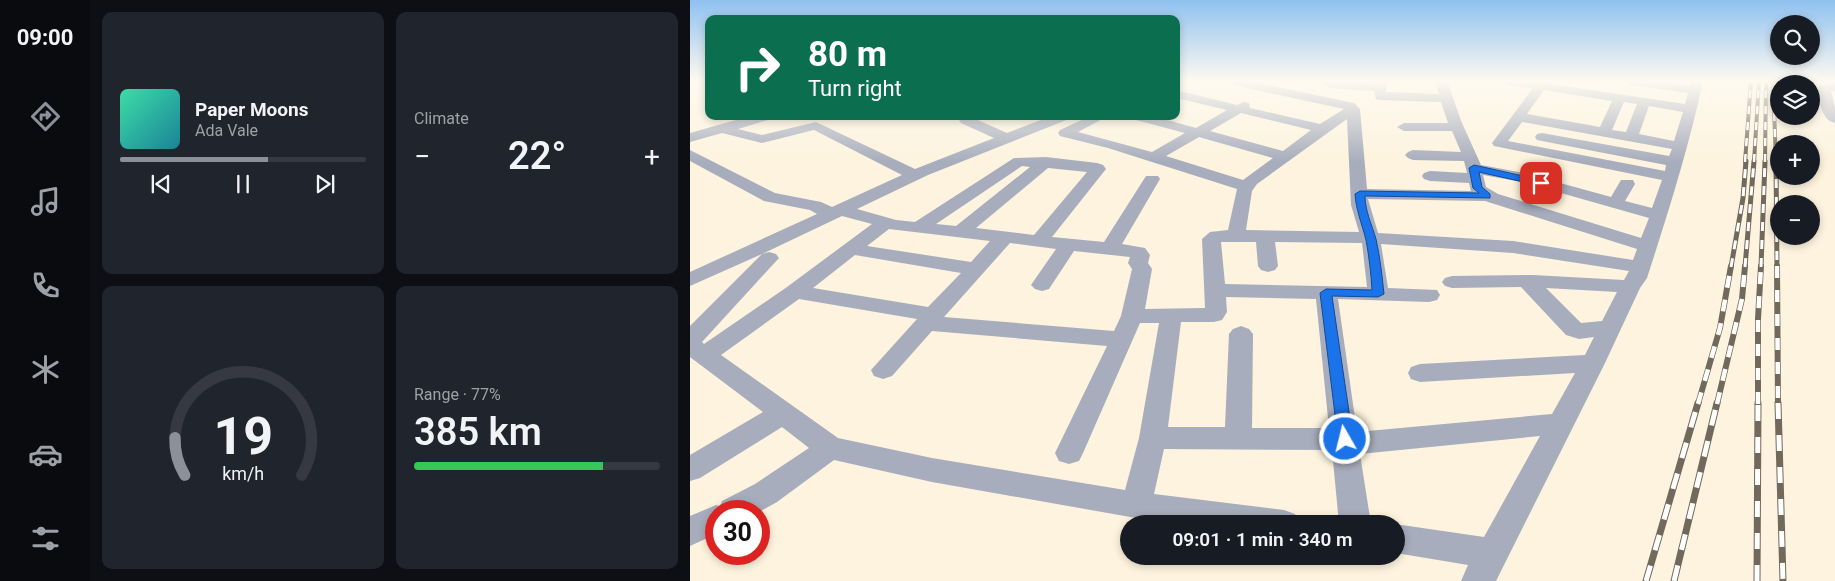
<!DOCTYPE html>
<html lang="en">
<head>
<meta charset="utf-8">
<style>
	body { margin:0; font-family:Roboto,sans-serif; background:#20242c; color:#f1f3f6; height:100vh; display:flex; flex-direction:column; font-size:19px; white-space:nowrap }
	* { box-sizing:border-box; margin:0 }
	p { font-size:16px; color:#9ea1a6 }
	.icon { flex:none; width:28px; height:28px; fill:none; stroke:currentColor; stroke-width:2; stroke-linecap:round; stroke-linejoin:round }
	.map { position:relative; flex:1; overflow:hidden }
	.details { display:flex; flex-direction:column; gap:12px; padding:12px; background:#0d0f14; width:600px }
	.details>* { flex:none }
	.banner { position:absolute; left:15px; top:15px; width:475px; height:105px; border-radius:10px; box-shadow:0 2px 8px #0003; background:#0b6e4f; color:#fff; overflow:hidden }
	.buttons { position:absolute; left:1080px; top:15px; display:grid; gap:10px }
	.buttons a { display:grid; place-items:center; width:50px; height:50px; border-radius:50%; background:#171b24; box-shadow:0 2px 8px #0003; font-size:25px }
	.speed { position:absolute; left:15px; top:500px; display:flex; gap:10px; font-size:25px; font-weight:700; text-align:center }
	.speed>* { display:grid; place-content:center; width:65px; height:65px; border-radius:50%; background:#171b24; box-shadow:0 2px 8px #0003; line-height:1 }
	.speed .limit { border:8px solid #d22; background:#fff; color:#111 }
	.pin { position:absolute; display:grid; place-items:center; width:42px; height:42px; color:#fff; margin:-21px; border-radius:10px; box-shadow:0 2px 8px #0006 }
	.me { position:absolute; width:55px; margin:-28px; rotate:352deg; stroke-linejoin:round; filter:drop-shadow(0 0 4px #0008) }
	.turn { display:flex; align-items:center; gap:18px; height:105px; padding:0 20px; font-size:22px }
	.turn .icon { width:65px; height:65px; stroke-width:2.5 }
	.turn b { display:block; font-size:35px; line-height:42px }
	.big { font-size:38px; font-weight:600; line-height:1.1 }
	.details .card { flex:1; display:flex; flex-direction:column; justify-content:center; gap:8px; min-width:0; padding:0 18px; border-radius:10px; background:#20242c }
	.details .dial { align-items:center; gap:0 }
	.dial svg { height:130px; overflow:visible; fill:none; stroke:#363941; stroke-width:7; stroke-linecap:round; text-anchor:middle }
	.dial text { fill:#f1f3f6; stroke:none }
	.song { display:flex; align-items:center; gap:15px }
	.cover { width:60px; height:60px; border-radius:8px; background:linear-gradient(135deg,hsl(160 70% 55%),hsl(190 70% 35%)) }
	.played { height:5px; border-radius:2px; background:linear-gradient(90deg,#8c9099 60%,#363941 60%) }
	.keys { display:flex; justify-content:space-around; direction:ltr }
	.heat { display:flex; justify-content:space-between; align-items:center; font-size:28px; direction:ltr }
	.charge { height:8px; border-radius:4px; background:linear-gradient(90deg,#34c759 77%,#363941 0) }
	.details .tiles { flex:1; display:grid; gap:12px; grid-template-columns:repeat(2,1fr) }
	.trip { position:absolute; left:430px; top:515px; width:285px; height:50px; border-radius:25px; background:#171b24; box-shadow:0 2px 8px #0003; font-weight:600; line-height:50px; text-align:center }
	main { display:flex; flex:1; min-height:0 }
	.dock { display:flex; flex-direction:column; width:90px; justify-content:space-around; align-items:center; background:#090b0e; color:#9ea1a6 }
	.dock .icon { width:35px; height:35px }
	.dock .current { color:#8c9099 }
	.dock b { font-size:22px; color:#f1f3f6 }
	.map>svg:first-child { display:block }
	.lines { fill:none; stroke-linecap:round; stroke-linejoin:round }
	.minor { fill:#a7adbc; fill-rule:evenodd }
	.rail-far3-casing { stroke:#71695b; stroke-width:4 }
	.rail-far2-casing { stroke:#71695b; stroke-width:5 }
	.rail-far1-casing { stroke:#71695b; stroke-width:6 }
	.rail-casing { stroke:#71695b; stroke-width:7 }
	.rail-far3 { stroke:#fff; stroke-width:2.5; stroke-dasharray:8; stroke-linecap:butt }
	.rail-far2 { stroke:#fff; stroke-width:3; stroke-dasharray:9; stroke-linecap:butt }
	.rail-far1 { stroke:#fff; stroke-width:4.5; stroke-dasharray:12; stroke-linecap:butt }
	.rail { stroke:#fff; stroke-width:5; stroke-dasharray:16; stroke-linecap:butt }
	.route { fill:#1a73e8; stroke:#114b97 }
</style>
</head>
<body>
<main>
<nav class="dock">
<b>09:00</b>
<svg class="icon current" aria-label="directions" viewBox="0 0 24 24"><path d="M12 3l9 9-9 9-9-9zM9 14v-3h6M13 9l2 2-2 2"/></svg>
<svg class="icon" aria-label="music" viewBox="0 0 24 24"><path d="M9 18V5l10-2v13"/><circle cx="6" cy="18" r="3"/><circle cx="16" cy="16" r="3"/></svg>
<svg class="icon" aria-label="phone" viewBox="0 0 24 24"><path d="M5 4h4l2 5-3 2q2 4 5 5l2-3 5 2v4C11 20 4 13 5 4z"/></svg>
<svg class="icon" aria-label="climate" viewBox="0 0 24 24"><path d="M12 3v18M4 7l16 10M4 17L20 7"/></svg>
<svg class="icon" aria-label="car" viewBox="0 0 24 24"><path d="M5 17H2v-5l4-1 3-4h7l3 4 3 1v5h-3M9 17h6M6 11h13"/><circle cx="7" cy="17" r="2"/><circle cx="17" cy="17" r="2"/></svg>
<svg class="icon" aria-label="filters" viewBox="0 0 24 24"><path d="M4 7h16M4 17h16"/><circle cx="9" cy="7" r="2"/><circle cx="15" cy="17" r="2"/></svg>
</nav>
<section class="details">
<div class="tiles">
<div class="card">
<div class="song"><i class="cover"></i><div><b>Paper Moons</b><p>Ada Vale</p></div></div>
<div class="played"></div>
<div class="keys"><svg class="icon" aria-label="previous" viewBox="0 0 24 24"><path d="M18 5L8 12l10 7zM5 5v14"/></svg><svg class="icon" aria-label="pause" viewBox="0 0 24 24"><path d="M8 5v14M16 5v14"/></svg><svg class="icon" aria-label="next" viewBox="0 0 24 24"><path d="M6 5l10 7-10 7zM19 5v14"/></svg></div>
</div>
<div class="card"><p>Climate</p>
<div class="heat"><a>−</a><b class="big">22°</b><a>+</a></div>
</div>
<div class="card dial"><svg viewBox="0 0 100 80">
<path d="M14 69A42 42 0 1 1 86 69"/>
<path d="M14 69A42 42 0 0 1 8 46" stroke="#8c9099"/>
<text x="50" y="56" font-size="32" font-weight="700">19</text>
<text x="50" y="72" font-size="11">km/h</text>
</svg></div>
<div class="card"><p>Range · 77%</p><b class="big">385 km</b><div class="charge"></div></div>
</div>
</section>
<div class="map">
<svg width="1145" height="581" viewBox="0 0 1145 581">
	<rect width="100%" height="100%" fill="#fdf3de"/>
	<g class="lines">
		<!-- minor -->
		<g class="minor">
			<path d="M537,81h22l100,21 5,1 6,6 7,80 104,2 -2,-8 -39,-2 -6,-2 -2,-3 2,-3 6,-2 37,2 -3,-12 -51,-1 -5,-2 -3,-3 3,-3 5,-2 48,2 -9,-21h-48l-7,-4 7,-4h44l-7,-21 -61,-2 -4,-1 -2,-8 -45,-3 -6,-4 2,-3 49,3v-3h12v11l53,2 -4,-13h12l15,42 19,42 43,8 87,24 10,-17h12l2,4 -10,17 27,7 10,-28 -168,-34 -2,-3 41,-55 -24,-3 -6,-4h28l154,23 3,-11 -57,-8 -6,-4h30l35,5 1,-5h12c-14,66 -35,132 -56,197l-7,10 -35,75 -109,218h-35l7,-16 -72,-12 -1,-29 89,13 56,-101 -180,18 11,70h-32l-7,-74 -168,-1 -10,45 130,16 11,4 5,10h-124l-40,-6 -204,-36 -98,-22 -57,42 -18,10 -43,-1v23l-26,12v-30l26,-11 4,1 2,-5 33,-17 54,-36 -27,-21 -82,51 -10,3v-26l73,-43 -73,-55v-31l72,-72 -72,32v-14l127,-58 -7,-4 -46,-9 -74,-40v-11l85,43 46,9 11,5 70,-32 -88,-45 -52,13 -40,-10 -32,9v-9l60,-17h23l-2,3 -33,10 24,6 54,-13 99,47 79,-31 -33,-15 -2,-3 2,-3h10l36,16 44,-17h20l-2,3 -141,56 -71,34 39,11 19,2 99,-64 32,-1 51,6 6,2 3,4 -54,68 52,5 42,-66h12l2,3 -38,65 23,4 5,7 -2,8 4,6 -7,40 60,-1 -3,-69 8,-7 18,-2 9,-41 -129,-41 -48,-12 -2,-3 2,-3 30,-14h18l-30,16 74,20 33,-19 -53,-14 -2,-3h23l43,12 31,-18 -51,-12v-8l61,15 7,-3 5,1 1,5 70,16 24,-15 -111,-24zM854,90l68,11 -12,26 -73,-13zM934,102l13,2 -11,28 -14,-2zM959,106l34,6 -9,29 -35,-7zM551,113l70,17 -28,21 -73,-20zM657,119l4,86 8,27 -113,-2 6,-39 5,-7zM832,122l150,27 -3,7 -127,-23 -5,1 -2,3 2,3 5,1 124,24 -1,6 -157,-30zM509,137l74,21 -30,22 -77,-24zM332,166l8,1 -74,59 -20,-2zM358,168l39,4 -53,63 -58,-7zM793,175l39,7 127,36 -8,20 -143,-44 -12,-7zM678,199l117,2 152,48 -4,11 -120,-19 -135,-8zM152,216l30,8 -85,63 -83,57 -2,-2 77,-84 -3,-4 -7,-2 -7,2zM199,229l101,12 -19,21 -104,-16zM531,242h35l2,24 3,4 7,2 7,-2 3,-4 -3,-24 87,1 5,44 -142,-3zM320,243l46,6 -25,36 4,4 7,2 7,-2 25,-38 56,6 -2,6 4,6 -11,47 -7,15 -170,-14zM691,244l132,9 116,18 -5,9 -91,-5 -81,1 -7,2 -3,4 3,4 7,2 69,-1 45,48 13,4 15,-2 -9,18 -165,9 -9,3 -3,6 3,6 9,3 155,-9 -23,41 -195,18 -19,-133 91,3 8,-2 3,-5 -3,-5 -49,-2zM165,255l106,18 -33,34 -115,-19zM856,288l71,4 -15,29 -21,2zM536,297l90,2 13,129h-77l1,-94 -4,-5 -8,-3 -8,3 -4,5 -4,93h-57l13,-105h33l8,-2 5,-8zM109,299l118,20 -46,51 3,6 9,3 9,-3 40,-45 175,15 -52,107 4,8 10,3 10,-3 4,-8 57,-130h19l-20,115 -14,52 -193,-32 -94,-20 -117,-83z"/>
			<path d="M1145,83v8h-4l4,17v15c-15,-4 -15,-22 -17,-35l2,-3z"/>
		</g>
		<defs>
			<g id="rail-far3">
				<polyline points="1083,81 1086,162"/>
				<polyline points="1055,162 1061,81"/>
				<polyline points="1064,162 1069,81"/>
				<polyline points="1075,162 1076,81"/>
			</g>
			<g id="rail-far2">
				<polyline points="1086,161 1087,267"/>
				<polyline points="1041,267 1053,198 1056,161"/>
				<polyline points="1055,267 1064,161"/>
				<polyline points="1071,267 1075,161"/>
			</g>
			<g id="rail-far1">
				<polyline points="1087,266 1088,404"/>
				<polyline points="1008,404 1030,328 1041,266"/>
				<polyline points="1027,404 1052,299 1055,266"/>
				<polyline points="1068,404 1068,319 1071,266"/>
			</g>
			<g id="rail">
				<polyline points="1088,403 1093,581"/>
				<polyline points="956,581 1008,403"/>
				<polyline points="984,581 1027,403"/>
				<polyline points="1067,581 1068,403"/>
			</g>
		</defs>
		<!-- rail-far3 casing -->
		<use href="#rail-far3" class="rail-far3-casing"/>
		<!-- rail-far2 casing -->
		<use href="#rail-far2" class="rail-far2-casing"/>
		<!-- rail-far1 casing -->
		<use href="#rail-far1" class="rail-far1-casing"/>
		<!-- rail casing -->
		<use href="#rail" class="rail-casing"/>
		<!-- rail-far3 -->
		<use href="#rail-far3" class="rail-far3"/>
		<!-- rail-far2 -->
		<use href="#rail-far2" class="rail-far2"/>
		<!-- rail-far1 -->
		<use href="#rail-far1" class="rail-far1"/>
		<!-- rail -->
		<use href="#rail" class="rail"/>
	</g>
	<!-- sky -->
	<linearGradient id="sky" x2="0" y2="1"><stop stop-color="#8fc1f0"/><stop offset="0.5" stop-color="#fefaf0"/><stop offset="1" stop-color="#fefaf0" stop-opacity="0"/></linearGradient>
	<rect width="1145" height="162" fill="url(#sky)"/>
	<!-- route -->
	<path class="route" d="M784,165l67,15 4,3 -4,3 -62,-14 3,15 8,7v4l-125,-2c0,15 7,29 11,43 4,18 6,36 8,55l-6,3 -46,-1 21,143 -2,5 -6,1 -5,-1 -2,-5 -18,-146 6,-4 46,1c-1,-17 -3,-34 -6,-50 -4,-16 -10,-30 -11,-46l5,-3 119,2 -6,-5 -4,-20z"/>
</svg>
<div class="buttons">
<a><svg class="icon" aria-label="search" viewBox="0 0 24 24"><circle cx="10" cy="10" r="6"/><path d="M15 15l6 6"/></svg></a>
<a><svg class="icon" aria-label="layers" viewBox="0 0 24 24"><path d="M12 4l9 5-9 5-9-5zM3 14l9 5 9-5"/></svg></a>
<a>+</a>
<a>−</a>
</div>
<div class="speed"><div class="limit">30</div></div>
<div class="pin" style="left:851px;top:183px;background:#d93025"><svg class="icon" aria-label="arrive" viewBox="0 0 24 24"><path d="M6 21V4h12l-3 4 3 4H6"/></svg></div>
<svg class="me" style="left:655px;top:439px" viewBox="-20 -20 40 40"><circle r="17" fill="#1a73e8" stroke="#fff" stroke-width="3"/><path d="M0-11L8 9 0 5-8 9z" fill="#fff"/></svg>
<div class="trip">09:01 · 1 min · 340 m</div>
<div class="banner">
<div class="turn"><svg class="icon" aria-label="right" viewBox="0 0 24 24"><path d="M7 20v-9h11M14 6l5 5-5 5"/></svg><div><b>80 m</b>Turn right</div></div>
</div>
</div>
</main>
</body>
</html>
